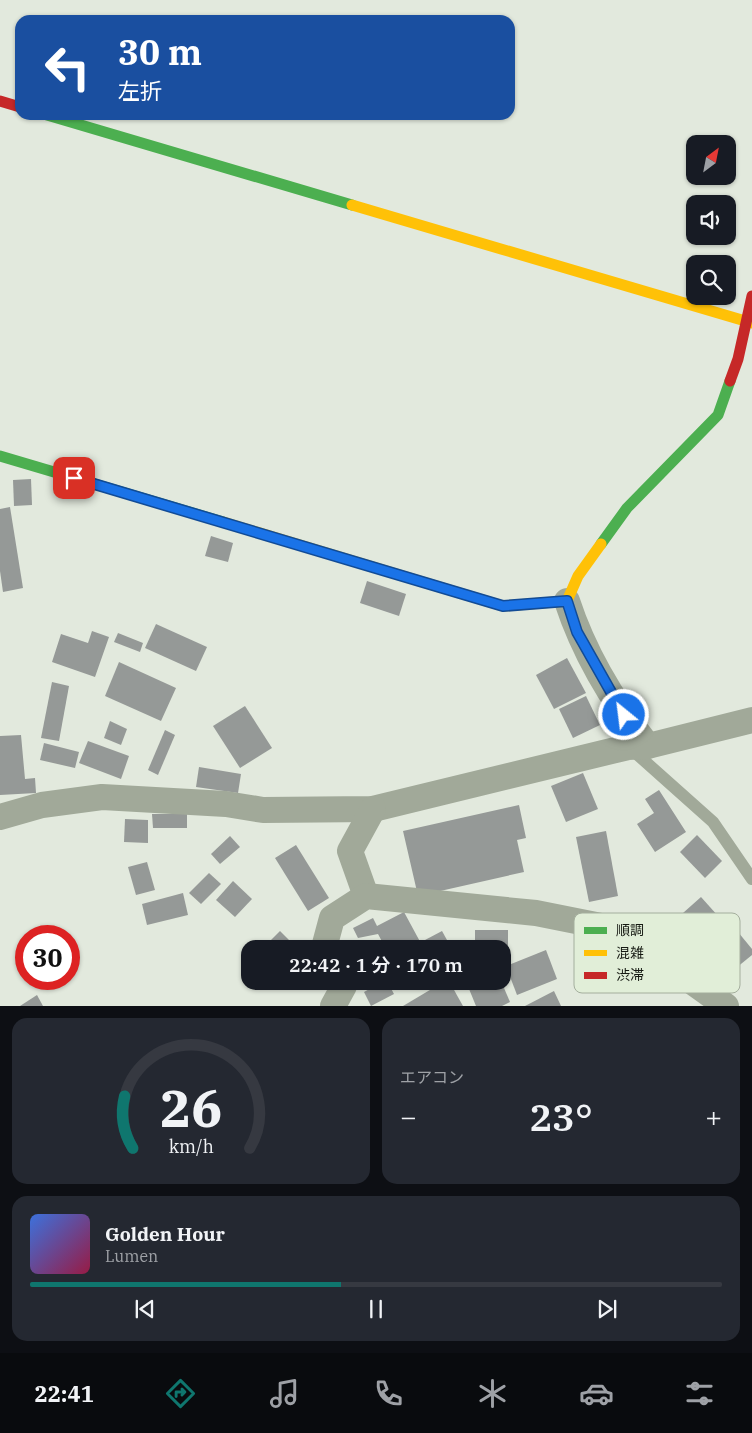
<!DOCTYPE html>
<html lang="ja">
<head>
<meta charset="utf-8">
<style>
	body { margin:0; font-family:"IBM Plex Serif","Noto Sans JP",serif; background:#242831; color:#f1f3f6; height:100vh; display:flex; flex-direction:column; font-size:19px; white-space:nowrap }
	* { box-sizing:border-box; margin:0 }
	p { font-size:16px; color:#9ea1a6 }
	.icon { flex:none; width:28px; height:28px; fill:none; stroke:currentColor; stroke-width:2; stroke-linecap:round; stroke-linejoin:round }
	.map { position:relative; height:1006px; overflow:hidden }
	.side { display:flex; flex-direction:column; gap:12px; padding:12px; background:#0d0f14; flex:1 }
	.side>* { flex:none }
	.guide { position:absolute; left:15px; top:15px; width:500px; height:105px; border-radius:15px; box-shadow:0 1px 4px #0004; background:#1a4fa0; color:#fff; overflow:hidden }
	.needle { width:32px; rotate:32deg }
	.buttons { position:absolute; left:686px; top:135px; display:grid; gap:10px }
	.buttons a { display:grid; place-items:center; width:50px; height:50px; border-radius:10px; background:#171b24; box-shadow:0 1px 4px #0004; font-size:25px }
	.speed { position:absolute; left:15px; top:925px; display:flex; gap:10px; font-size:25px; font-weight:700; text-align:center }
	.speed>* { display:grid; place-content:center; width:65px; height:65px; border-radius:50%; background:#171b24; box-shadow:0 1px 4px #0004; line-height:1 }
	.speed .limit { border:8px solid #d22; background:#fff; color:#111 }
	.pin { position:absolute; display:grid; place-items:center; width:42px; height:42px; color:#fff; margin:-21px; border-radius:10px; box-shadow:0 2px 8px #0006 }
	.me { position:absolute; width:55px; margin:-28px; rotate:331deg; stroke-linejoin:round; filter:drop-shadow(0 0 4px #0008) }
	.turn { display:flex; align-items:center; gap:18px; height:105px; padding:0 20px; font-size:22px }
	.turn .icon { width:65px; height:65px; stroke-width:2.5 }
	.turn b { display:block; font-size:35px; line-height:42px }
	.big { font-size:38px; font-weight:600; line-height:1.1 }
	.side .widget { flex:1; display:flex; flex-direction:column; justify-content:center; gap:8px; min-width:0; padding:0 18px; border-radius:15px; background:#242831 }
	.side .dial { align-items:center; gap:0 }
	.dial svg { height:130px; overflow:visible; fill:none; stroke:#363941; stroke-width:7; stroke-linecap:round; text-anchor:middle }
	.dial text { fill:#f1f3f6; stroke:none }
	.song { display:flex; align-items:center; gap:15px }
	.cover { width:60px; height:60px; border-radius:8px; background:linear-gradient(135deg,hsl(220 70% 55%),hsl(340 70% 35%)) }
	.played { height:5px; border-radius:2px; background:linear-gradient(90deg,#0f766e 45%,#363941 45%) }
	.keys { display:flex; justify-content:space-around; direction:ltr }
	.heat { display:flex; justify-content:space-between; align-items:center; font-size:28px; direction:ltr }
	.side .tiles { flex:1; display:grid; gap:12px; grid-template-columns:1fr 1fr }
	.widget:last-child { grid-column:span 2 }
	.trip { position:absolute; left:241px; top:940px; width:270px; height:50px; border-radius:15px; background:#171b24; box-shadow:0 1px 4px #0004; font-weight:600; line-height:50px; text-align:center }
	.menu { display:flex; height:80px; justify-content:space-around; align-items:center; background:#090b0e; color:#9ea1a6 }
	.menu .icon { width:35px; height:35px }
	.menu .active { color:#0f766e }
	.menu b { font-size:22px; color:#f1f3f6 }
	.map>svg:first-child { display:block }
	.building { fill:#959997 }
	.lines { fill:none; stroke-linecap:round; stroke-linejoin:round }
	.lane { stroke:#a1a999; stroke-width:12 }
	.street { stroke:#a1a999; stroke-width:26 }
	.fast { stroke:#4caf50; stroke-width:11 }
	.slow { stroke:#ffc107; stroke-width:11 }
	.jam { stroke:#c62828; stroke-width:11 }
	.route-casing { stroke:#114b97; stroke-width:12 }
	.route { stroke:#1a73e8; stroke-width:9 }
	.key { fill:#e1eed8; stroke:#a4ae9d; stroke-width:1 }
	.key-label { font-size:14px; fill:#151912 }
</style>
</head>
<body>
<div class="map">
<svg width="752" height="1006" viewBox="0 0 752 1006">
	<rect width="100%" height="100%" fill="#e2e9dd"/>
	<!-- building -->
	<g class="building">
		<polygon points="31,479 32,505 14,506 13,480"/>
		<polygon points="10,507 23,588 3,592 0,571 0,509"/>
		<polygon points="211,536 233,543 228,562 205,556"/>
		<polygon points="367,581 406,594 399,616 360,603"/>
		<polygon points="156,624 207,647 196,671 145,648"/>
		<polygon points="92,631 109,637 95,677 52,662 61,634 88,643"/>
		<polygon points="118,633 143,643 140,652 114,642"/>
		<polygon points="567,658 586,693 554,709 536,675"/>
		<polygon points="119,662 176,688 161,721 105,696"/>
		<polygon points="52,682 69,686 59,741 41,738"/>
		<polygon points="586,696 600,725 573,738 559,709"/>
		<polygon points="245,706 272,748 240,768 213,726"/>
		<polygon points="110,721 127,729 121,745 104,738"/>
		<polygon points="165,730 175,735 158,775 148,770"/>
		<polygon points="21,735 25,779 35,778 36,793 0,795 0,736"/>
		<polygon points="88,741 129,756 121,779 79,763"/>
		<polygon points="44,743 79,752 75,768 40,760"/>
		<polygon points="199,767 241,774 238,793 196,787"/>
		<polygon points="583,773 598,809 566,822 551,786"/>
		<polygon points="659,790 686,832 655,852 637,824 654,813 645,799"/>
		<polygon points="519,805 526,838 517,840 524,872 418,896 403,831"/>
		<polygon points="152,814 187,814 187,828 153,828"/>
		<polygon points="125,819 148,820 148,843 124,842"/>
		<polygon points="606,831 618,896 589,902 576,837"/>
		<polygon points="697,835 722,861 705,878 680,852"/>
		<polygon points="230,836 240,847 220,864 211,854"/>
		<polygon points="296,845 329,898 308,911 275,858"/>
		<polygon points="147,862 155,890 136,895 128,867"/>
		<polygon points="209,873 221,884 201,904 189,893"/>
		<polygon points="233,881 252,899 235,917 216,900"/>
		<polygon points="183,893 188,915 147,925 142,904"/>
		<polygon points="701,897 727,926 709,942 683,913"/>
		<polygon points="404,912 424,949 386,949 378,934 358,938 353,928 373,918 377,926"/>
		<polygon points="475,930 508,930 508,954 502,954 502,949 475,949"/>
		<polygon points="280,931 295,946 293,949 262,949"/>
		<polygon points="442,931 452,949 430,949 425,940"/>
		<polygon points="738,932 752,949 752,955 725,977 709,956"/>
		<polygon points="546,950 557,979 517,995 506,966"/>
		<polygon points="384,981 387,981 394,994 371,1006 364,992"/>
		<polygon points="396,981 413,981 400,988"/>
		<polygon points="445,981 449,981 463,1006 403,1006"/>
		<polygon points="474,981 501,981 510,1002 502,1006 476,1006 467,984"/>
		<polygon points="554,991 561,1006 525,1006"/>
		<polygon points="37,995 43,1006 20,1006"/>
	</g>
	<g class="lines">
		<!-- lane -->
		<polyline class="lane" points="630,748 713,822 752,879"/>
		<!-- street -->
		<g class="street">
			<path d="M567,601c17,52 47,102 81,145"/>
			<polyline points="0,817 42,805 102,797 226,804 263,810 373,809 628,747 648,746 752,720"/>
			<polyline points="366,896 350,851 373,809"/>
			<polyline points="328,949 325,944 332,918 366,896 536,913 601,926 656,956 726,1006"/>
			<polyline points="333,1006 344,986 342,981"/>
		</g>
		<!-- fast -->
		<g class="fast">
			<polyline points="47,115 352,205"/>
			<polyline points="0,456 223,522"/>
			<polyline points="601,544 627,508 718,415 730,381"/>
		</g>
		<!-- slow -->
		<g class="slow">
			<polyline points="352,205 752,323"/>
			<polyline points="223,522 503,606 567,601 578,576 601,544"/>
		</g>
		<!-- jam -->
		<g class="jam">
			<polyline points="0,101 20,107"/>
			<polyline points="730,381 738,359 752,296"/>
		</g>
	</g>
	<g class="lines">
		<defs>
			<polyline id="route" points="74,478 503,606 567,601 577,632 624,715"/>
		</defs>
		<!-- route casing -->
		<use href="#route" class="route-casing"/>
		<!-- route -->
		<use href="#route" class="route"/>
	</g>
	<!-- legend -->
	<rect x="574" y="913" width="166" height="80" rx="8" class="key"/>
	<rect x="584" y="927" width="23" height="7" fill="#4caf50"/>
	<rect x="584" y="950" width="23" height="6" fill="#ffc107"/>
	<rect x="584" y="972" width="23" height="7" fill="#c62828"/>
	<g class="key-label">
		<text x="616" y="935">順調</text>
		<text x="616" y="958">混雑</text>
		<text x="616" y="980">渋滞</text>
	</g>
</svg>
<div class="buttons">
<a><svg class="needle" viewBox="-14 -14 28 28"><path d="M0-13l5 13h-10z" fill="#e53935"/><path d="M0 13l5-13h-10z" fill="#9ea1a6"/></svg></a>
<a><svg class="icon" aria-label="sound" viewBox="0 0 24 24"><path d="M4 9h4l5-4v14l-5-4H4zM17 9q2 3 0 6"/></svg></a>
<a><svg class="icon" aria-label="search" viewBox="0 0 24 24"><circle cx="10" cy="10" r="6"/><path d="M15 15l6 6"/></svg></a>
</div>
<div class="speed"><div class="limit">30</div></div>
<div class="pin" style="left:74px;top:478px;background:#d93025"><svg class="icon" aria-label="arrive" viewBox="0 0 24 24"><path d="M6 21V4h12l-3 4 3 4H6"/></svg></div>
<svg class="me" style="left:624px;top:715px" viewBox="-20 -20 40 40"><circle r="17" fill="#1a73e8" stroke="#fff" stroke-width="3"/><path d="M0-11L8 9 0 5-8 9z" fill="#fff"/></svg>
<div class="trip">22:42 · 1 分 · 170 m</div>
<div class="guide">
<div class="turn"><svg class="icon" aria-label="left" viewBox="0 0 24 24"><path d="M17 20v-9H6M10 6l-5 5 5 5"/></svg><div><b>30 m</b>左折</div></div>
</div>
</div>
<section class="side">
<div class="tiles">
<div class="widget dial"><svg viewBox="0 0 100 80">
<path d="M14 69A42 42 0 1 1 86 69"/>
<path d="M14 69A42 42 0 0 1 9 37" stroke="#0f766e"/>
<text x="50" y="56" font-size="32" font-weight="700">26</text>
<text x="50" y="72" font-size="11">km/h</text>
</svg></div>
<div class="widget"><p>エアコン</p>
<div class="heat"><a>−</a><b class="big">23°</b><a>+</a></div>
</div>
<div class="widget">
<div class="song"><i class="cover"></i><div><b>Golden Hour</b><p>Lumen</p></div></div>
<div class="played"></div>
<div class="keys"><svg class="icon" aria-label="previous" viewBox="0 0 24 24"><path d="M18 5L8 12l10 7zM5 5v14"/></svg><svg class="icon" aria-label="pause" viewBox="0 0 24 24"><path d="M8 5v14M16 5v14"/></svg><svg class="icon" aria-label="next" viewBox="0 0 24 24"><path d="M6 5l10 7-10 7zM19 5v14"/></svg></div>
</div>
</div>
</section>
<nav class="menu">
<b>22:41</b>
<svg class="icon active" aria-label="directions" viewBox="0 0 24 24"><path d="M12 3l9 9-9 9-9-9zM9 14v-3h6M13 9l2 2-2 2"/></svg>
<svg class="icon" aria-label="music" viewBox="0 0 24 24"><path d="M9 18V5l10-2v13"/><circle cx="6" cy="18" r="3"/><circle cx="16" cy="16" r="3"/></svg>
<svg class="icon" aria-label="phone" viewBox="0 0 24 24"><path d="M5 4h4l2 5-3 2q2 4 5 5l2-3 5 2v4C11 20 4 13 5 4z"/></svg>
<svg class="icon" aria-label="climate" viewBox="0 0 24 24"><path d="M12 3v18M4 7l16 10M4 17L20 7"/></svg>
<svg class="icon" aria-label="car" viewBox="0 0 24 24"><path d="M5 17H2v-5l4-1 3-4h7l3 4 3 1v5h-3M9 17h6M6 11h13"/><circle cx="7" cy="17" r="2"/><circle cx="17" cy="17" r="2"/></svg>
<svg class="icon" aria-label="filters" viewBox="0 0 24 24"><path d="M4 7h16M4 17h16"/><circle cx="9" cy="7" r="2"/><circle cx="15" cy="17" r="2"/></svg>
</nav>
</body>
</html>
